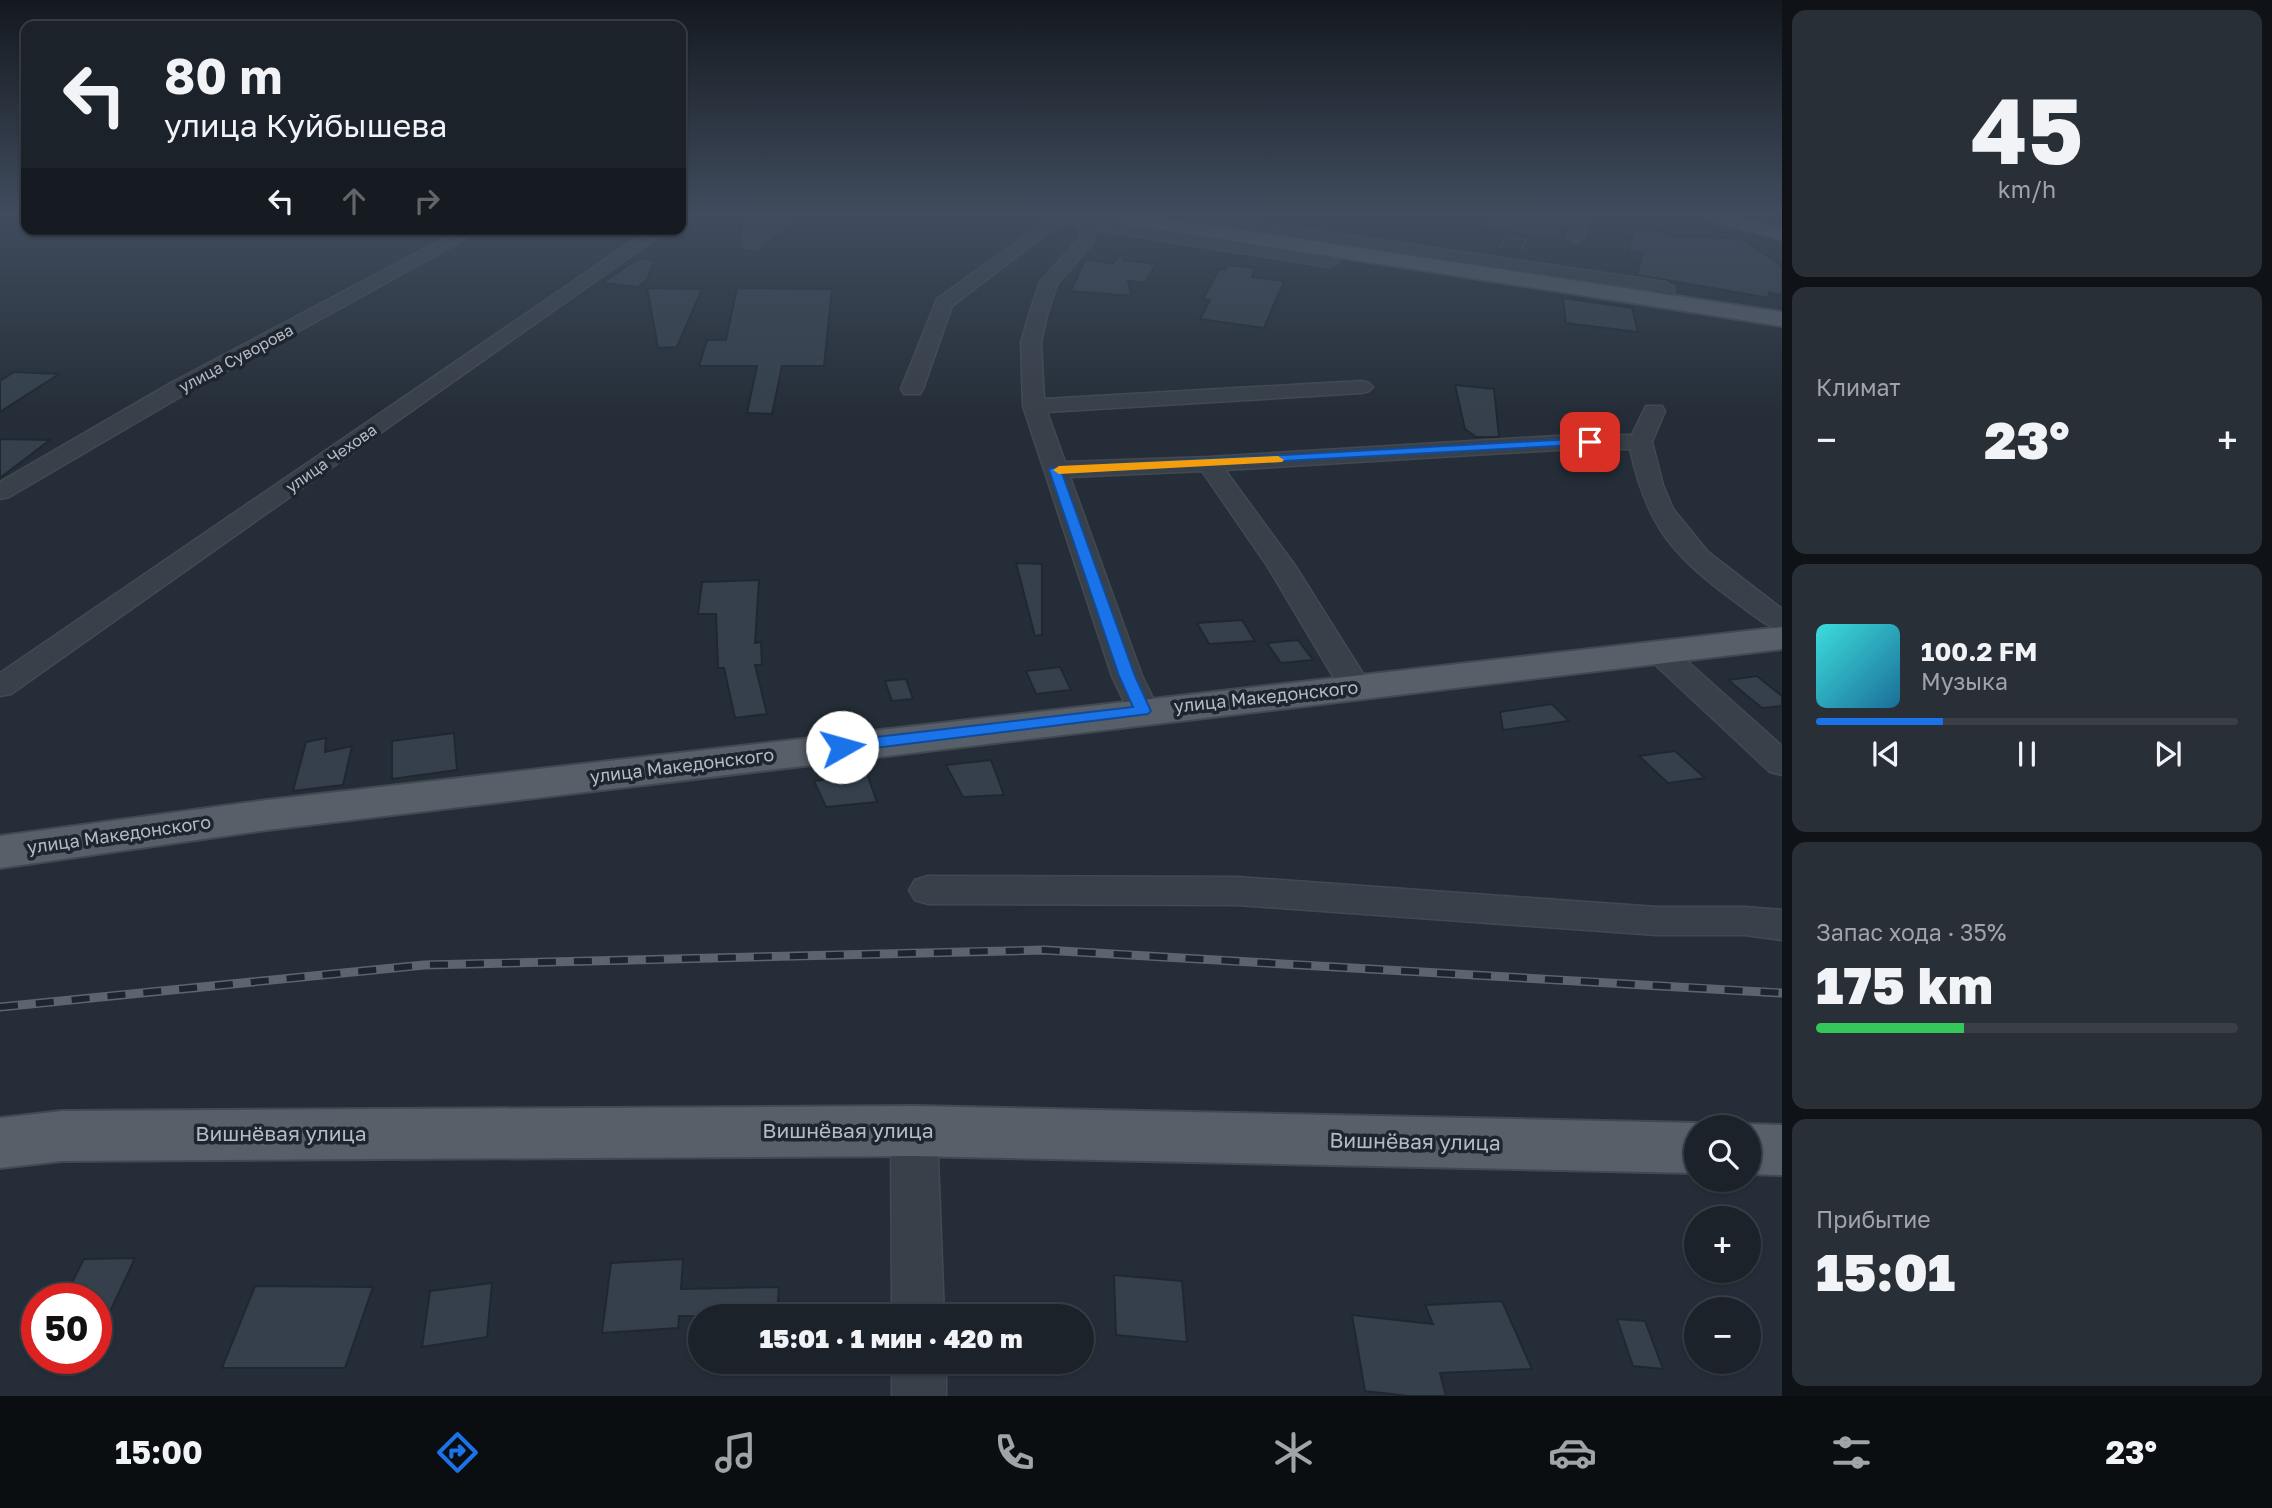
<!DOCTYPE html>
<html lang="ru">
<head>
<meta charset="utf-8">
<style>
	body { margin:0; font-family:"Golos Text",sans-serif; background:#292f36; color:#f1f3f6; height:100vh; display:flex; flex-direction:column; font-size:26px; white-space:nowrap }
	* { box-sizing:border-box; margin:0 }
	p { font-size:23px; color:#a0a4a8 }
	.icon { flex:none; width:38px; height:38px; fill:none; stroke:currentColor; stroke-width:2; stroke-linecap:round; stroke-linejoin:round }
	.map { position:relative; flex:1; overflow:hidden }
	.drawer { display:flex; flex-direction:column; gap:10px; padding:10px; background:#0f1317; width:490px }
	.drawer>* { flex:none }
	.banner { position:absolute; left:21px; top:21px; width:665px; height:214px; border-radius:14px; box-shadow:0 2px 5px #0004,0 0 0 2px #3a3f47; background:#1c222a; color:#f1f3f6; overflow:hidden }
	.fabs { position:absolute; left:1684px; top:1115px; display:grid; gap:14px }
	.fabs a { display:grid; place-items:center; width:77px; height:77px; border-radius:50%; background:#1c222a; box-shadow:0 2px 5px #0004,0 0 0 2px #3a3f47; font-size:35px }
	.speed { position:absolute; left:21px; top:1283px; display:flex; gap:14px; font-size:35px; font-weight:700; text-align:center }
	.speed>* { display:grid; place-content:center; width:91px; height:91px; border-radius:50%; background:#1c222a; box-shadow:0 2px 5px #0004,0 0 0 2px #3a3f47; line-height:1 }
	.speed .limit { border:10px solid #d22; background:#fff; color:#111 }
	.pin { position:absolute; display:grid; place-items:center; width:60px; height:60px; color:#fff; margin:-30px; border-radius:14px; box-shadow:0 4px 10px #0006 }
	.me { position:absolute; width:77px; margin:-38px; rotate:83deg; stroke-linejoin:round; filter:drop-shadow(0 0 5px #0008) }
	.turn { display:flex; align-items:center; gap:24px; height:147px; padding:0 28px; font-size:32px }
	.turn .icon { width:91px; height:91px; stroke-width:2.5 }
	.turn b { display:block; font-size:49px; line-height:60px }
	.lanes { display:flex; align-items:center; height:66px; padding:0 28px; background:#0003; justify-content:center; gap:35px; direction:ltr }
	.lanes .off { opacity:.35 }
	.big { font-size:52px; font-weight:800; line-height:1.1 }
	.drawer .card { flex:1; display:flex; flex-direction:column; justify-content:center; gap:10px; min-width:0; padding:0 24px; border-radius:14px; background:#292f36 }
	.drawer .dial { align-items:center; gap:0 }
	.dial b { font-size:91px; line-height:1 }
	.song { display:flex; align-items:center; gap:21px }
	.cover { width:84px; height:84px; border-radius:10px; background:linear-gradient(135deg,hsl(180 70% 55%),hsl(200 70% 35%)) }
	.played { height:7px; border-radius:4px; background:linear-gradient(90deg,#1a73e8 30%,#3a3f47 30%) }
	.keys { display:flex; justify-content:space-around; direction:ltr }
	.heat { display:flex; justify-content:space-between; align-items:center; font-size:38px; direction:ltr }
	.charge { height:10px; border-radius:5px; background:linear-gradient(90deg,#34c759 35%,#3a3f47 0) }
	.trip { position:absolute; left:688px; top:1304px; width:406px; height:70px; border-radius:35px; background:#1c222a; box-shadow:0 2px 5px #0004,0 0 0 2px #3a3f47; font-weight:800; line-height:70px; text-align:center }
	.dock { display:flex; height:112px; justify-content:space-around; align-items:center; background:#0b0e11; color:#a0a4a8 }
	.dock .icon { width:49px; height:49px }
	.dock .current { color:#1a73e8 }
	.dock b { font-size:32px; color:#f1f3f6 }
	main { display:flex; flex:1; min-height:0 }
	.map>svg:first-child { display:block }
	.building { fill:#35404c; stroke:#202730; stroke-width:2 }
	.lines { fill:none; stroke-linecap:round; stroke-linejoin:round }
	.minor-casing { stroke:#424952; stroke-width:3 }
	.major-casing { stroke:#424952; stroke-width:4 }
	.path { stroke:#405152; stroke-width:2.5; stroke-dasharray:2.5 2.5; stroke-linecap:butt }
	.minor { fill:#384049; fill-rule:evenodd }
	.major { fill:#575f69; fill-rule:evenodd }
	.rail-casing { stroke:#5b646f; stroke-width:9 }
	.rail { stroke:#1e252e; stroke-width:6; stroke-dasharray:18; stroke-linecap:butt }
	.route { fill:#1a73e8; stroke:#114b97; stroke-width:2 }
	.slow { fill:#f59e0b }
	.labels { text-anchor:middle; stroke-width:7; stroke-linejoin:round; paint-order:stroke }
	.far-street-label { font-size:16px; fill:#b4bbc5; stroke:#1e252e }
	.street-label { font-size:18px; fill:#b4bbc5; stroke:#1e252e }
	.near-street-label { font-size:21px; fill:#b4bbc5; stroke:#1e252e }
</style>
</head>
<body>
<main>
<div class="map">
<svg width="1782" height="1396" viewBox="0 0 1782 1396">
	<rect width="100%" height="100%" fill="#252e38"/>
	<!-- building -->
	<g class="building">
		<polygon points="742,216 803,216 757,252 740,250"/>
		<polygon points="1485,216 1569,216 1557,239 1484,229"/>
		<polygon points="1634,229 1656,231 1674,237 1740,238 1782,266 1782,295 1769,293 1769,298 1637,275 1643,253 1628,251"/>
		<polygon points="1122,253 1124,260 1156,264 1145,283 1128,281 1131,296 1071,291 1085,259 1112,264"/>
		<polygon points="639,258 654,260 647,280 638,287 602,283"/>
		<polygon points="1227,265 1255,268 1252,277 1284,281 1264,328 1200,319 1210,300 1203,299 1219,269 1225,270"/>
		<polygon points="647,288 702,289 677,347 658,348"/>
		<polygon points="737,288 832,289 824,366 782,366 772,414 747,413 757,366 699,366 707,340 726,340"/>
		<polygon points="1563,298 1632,308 1638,332 1566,323"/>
		<polygon points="14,372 59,374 0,412 0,381"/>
		<polygon points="1455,385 1494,389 1499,437 1476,437 1465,429"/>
		<polygon points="0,439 50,440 0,478"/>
		<polygon points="1016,563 1042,564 1042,635 1035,636"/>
		<polygon points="759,580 755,643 761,642 762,665 755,665 767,714 735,718 724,668 718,668 716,614 698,614 702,582"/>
		<polygon points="1242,620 1255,641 1209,644 1197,623"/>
		<polygon points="1298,640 1313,660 1281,663 1267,643"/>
		<polygon points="1060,667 1071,690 1036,694 1026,671"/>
		<polygon points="1757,676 1782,696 1782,706 1762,708 1728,680"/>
		<polygon points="906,679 913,699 892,701 885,681"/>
		<polygon points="1552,704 1569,721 1503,730 1500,712"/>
		<polygon points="454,733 457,770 392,779 392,741"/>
		<polygon points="326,738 325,752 352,746 343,785 293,791 306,742"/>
		<polygon points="1675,751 1705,778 1668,783 1639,756"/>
		<polygon points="991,760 1004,795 963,797 946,765"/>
		<polygon points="867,774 877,802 826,807 814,781"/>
		<polygon points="135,1258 96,1342 96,1298 64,1298 84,1259"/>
		<polygon points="683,1259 681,1289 779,1287 777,1316 679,1316 678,1328 602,1333 611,1263"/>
		<polygon points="1114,1275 1182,1281 1187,1342 1116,1335"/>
		<polygon points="492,1283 487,1337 422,1347 430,1291"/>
		<polygon points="255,1286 373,1287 345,1368 222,1368"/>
		<polygon points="1502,1301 1532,1369 1440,1373 1446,1396 1408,1396 1365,1391 1352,1315 1433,1324 1425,1305"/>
		<polygon points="1617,1319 1645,1321 1663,1369 1633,1366"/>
	</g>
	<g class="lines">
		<defs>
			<g id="minor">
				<path d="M1053,216h25l252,41 9,5 -9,5 -234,-37 -4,14 -35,40 -10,31 -6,28 3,56 318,-18 7,2 4,4 -4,4 -7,2 -315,19 18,50 144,-5 364,-22h59l14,-29h16l3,5 -13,31 11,43 10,24 35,43 74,57v22c-17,-5 -31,-18 -45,-28 -64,-47 -90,-76 -107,-154h-57l-348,21 71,97 76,121 -5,7 -11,2 -11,-2 -5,-7 -72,-121 -66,-96 -132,6 72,199 17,35 -5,7 -11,3 -11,-3 -20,-42 -89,-270 -2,-63 8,-28 11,-33 38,-42 2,-11 -14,-7 -8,3 -106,81 -29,83 -3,5h-16l-3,-5 36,-90z"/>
				<polygon points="1172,216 1215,216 1665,282 1674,287 1674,301 1665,307 1656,301 1656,291 1180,221"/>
				<polygon points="1574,216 1590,216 1584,238 1576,243 1568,238"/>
				<polygon points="462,229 483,229 185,394 9,497 0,499 0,482 169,384"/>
				<polygon points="650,229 669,229 11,694 0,696 0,673"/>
				<polygon points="1658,642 1669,645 1782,746 1782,775 1770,772 1647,657 1643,651 1647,645"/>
				<polygon points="928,876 1237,877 1657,907 1745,907 1782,910 1782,940 1745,935 1657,935 1237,905 928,904 915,900 909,890 915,880"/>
				<polygon points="914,1111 930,1117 937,1131 944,1316 892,1316 891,1131 898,1117"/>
				<rect x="892" y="1362" width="54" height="34"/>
			</g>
			<g id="major">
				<polygon points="1101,216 1150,216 1782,312 1782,326 1110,222"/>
				<polygon points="1706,216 1738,216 1782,228 1782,240 1708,220"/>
				<polygon points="1782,627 1782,649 267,830 0,868 0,836 267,800"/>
				<polygon points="914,1106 1696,1123 1707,1127 1696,1127 1696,1173 914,1156 62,1161 0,1168 0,1118 62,1111"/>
				<polygon points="1748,1124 1782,1125 1782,1175 1748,1174 1748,1127 1739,1127"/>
			</g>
		</defs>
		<!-- minor casing -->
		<use href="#minor" class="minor-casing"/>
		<!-- major casing -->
		<use href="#major" class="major-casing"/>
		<!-- path -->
		<polyline class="path" points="1500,248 1505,237 1526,240 1522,249"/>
		<!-- minor -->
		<use href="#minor" class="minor"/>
		<!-- major -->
		<use href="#major" class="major"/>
		<defs>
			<polyline id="rail" points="0,1007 424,965 1044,950 1782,993"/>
		</defs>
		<!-- rail casing -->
		<use href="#rail" class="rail-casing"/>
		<!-- rail -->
		<use href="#rail" class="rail"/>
	</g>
	<!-- sky -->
	<linearGradient id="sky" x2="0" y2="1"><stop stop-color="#14191f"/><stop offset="0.52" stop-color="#404c5e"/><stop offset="1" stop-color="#404c5e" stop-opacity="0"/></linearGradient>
	<rect width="1782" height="412" fill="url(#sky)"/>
	<!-- route -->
	<polygon class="route" points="1590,438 1596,442 1594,444 1062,473 1135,676 1151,711 1148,714 842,752 833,747 842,741 1133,707 1119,676 1049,470 1051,468"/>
	<!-- slow -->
	<polygon class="slow" points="1278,456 1284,460 1282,462 1059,474 1053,470 1059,466"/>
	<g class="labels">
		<!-- far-street labels -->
		<g class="far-street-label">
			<text transform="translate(236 358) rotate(-28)" y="6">улица Суворова</text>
			<text transform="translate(331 458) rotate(-35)" y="6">улица Чехова</text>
		</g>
		<!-- street labels -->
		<g class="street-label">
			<text transform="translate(1266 697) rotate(-6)" y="6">улица Македонского</text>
			<text transform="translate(682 766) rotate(-7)" y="6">улица Македонского</text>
			<text transform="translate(119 835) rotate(-8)" y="6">улица Македонского</text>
		</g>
		<!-- near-street labels -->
		<g class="near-street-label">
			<text x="848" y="1138">Вишнёвая улица</text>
			<text x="281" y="1141">Вишнёвая улица</text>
			<text transform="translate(1415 1142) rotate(1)" y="7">Вишнёвая улица</text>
		</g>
	</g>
</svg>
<div class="fabs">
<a><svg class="icon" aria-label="search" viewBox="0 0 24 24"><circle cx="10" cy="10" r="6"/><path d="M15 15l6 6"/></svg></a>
<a>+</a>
<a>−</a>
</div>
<div class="speed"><div class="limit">50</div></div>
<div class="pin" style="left:1590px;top:442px;background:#d93025"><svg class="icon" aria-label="arrive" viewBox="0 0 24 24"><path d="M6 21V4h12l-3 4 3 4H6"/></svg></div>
<svg class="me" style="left:842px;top:747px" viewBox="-20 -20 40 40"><circle r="19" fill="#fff"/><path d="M0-13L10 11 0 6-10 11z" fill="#1a73e8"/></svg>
<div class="trip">15:01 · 1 мин · 420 m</div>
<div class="banner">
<div class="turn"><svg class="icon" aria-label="left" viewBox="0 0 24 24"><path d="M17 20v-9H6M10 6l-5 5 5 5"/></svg><div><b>80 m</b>улица Куйбышева</div></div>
<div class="lanes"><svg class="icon" aria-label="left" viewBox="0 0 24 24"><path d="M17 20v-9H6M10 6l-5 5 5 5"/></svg><svg class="icon off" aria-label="ahead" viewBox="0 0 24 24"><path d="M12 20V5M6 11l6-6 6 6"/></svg><svg class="icon off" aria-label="right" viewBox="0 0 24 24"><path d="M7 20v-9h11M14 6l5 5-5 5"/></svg></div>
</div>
</div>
<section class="drawer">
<div class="card dial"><b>45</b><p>km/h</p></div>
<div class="card"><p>Климат</p>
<div class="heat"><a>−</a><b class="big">23°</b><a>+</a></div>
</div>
<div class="card">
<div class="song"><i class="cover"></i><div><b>100.2 FM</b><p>Музыка</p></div></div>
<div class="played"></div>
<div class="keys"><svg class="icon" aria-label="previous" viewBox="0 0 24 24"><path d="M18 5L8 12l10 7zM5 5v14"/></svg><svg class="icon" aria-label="pause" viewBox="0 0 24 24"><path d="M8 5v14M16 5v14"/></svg><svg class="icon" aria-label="next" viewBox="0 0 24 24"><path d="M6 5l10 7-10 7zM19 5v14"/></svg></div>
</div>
<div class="card"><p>Запас хода · 35%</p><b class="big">175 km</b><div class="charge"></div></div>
<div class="card"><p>Прибытие</p><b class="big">15:01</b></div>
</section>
</main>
<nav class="dock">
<b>15:00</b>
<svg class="icon current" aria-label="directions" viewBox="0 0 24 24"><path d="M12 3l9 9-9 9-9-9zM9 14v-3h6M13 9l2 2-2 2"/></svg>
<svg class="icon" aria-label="music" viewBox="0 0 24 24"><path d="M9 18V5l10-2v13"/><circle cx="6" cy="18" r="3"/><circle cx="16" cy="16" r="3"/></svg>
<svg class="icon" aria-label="phone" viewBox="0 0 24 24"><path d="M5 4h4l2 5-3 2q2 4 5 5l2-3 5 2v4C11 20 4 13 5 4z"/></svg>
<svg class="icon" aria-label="climate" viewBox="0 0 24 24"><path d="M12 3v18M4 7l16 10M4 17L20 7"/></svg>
<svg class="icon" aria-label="car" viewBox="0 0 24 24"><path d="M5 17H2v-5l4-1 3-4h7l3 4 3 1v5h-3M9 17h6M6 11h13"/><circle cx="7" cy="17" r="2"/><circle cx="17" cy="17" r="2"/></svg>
<svg class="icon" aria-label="filters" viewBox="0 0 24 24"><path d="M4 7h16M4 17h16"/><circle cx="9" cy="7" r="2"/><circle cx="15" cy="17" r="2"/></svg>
<b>23°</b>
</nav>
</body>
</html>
